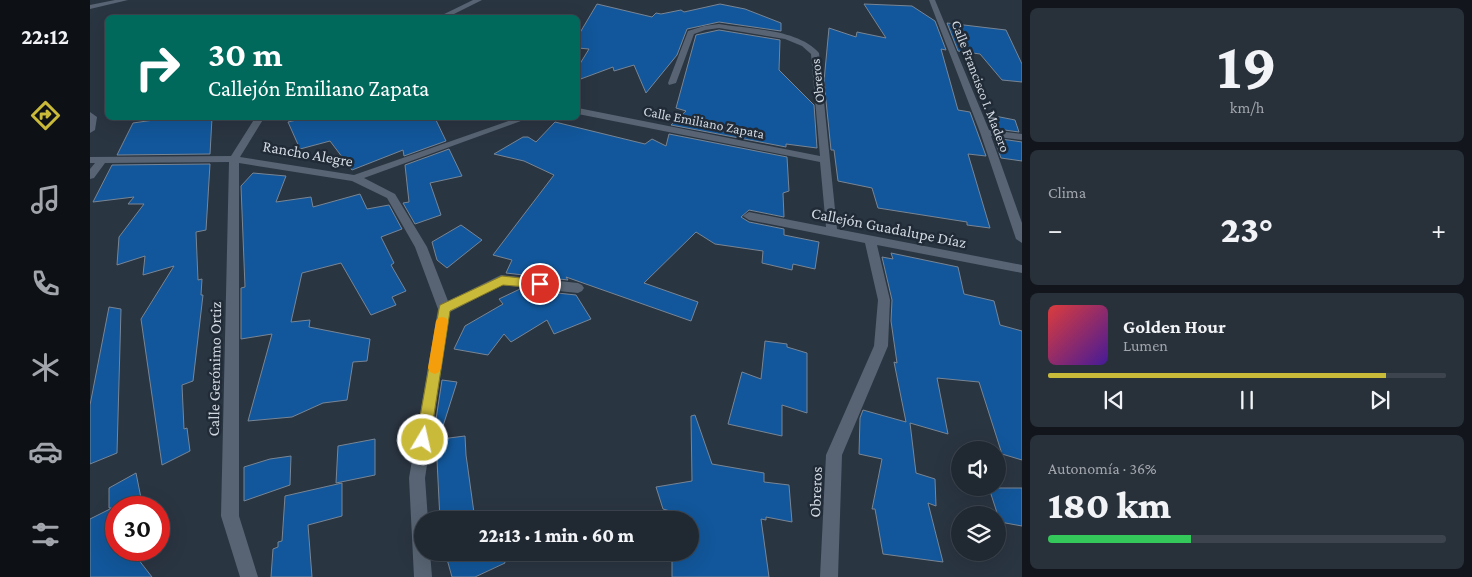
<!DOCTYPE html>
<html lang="es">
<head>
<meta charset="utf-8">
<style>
	body { margin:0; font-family:"Crimson Pro",serif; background:#28303a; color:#f1f3f6; height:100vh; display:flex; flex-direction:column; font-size:19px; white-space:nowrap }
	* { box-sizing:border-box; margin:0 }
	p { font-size:16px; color:#a2a6ac }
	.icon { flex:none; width:28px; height:28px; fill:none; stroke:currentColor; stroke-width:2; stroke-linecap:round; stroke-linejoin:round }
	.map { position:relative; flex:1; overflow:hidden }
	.panel { display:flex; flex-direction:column; gap:8px; padding:8px; background:#12161c; width:450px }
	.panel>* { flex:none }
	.hud { position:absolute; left:15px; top:15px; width:475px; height:105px; border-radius:8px; box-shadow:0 5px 20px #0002,0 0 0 1px #3d444d; background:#00695c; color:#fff; overflow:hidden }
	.controls { position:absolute; left:861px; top:441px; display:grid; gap:10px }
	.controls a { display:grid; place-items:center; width:55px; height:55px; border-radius:50%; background:#202832; box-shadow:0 5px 20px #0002,0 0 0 1px #3d444d; font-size:25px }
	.speed { position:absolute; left:15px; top:496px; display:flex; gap:10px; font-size:25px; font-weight:700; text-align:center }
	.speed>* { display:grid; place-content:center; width:65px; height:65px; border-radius:50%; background:#202832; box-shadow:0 5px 20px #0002,0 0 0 1px #3d444d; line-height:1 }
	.speed .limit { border:8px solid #d22; background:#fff; color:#111 }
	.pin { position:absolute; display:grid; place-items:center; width:42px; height:42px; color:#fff; margin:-21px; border:2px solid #fff; border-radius:50%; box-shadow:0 1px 5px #0007 }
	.me { position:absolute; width:55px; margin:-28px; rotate:9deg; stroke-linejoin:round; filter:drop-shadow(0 0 4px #0008) }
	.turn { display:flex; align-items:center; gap:18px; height:105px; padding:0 20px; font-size:22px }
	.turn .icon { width:65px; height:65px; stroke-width:2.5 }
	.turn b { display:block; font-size:35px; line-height:42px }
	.big { font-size:38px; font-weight:800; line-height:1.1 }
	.panel .tile { flex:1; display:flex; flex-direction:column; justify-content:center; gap:8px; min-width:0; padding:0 18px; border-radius:8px; background:#28303a }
	.panel .dial { align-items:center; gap:0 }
	.dial b { font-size:65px; line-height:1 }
	.song { display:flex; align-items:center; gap:15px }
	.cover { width:60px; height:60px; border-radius:8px; background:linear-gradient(135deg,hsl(0 70% 55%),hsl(260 70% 35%)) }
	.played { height:5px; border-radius:2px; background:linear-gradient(90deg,#c9ba3a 85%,#3d444d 85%) }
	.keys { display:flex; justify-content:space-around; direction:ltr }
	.heat { display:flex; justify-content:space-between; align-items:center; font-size:28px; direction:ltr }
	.charge { height:8px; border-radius:4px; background:linear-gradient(90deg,#34c759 36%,#3d444d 0) }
	.trip { position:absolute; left:324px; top:511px; width:285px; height:50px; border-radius:25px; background:#202832; box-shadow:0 5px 20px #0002,0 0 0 1px #3d444d; font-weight:800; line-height:50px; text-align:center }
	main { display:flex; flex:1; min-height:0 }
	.dock { display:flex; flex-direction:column; width:90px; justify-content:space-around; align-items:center; background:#0d1014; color:#a2a6ac }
	.dock .icon { width:35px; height:35px }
	.dock .on { color:#c9ba3a }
	.dock b { font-size:22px; color:#f1f3f6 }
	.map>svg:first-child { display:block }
	.building { fill:#12579b; stroke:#788594 }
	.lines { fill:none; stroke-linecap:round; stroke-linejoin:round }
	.minor { fill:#586473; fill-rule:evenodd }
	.route { fill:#c9ba3a; stroke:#837926 }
	.slow { fill:#f59e0b }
	.labels { text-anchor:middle; stroke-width:5; stroke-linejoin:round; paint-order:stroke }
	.far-street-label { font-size:14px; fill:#d1d8e1; stroke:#202b37 }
	.street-label { font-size:16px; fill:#d1d8e1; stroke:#202b37 }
</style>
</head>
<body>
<main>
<nav class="dock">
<b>22:12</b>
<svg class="icon on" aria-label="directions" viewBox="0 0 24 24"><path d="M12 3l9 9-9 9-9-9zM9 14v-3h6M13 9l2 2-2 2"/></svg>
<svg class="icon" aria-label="music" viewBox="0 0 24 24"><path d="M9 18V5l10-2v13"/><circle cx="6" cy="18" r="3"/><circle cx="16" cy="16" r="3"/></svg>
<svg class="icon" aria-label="phone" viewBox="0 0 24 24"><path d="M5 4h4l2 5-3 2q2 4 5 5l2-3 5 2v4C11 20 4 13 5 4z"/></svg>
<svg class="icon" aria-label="climate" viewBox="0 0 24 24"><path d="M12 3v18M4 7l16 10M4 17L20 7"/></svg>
<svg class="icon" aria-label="car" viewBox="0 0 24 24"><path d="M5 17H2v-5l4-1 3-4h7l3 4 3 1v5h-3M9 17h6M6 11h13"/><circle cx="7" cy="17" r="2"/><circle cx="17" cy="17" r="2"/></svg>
<svg class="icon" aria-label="filters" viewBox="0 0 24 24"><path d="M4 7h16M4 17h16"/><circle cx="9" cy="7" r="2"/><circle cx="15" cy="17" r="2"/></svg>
</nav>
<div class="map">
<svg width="932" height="577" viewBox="0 0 932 577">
	<rect width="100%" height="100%" fill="#2a3542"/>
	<!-- building -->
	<g class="building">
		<polygon points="507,4 562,17 566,13 571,14 591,10 594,12 630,4 655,9 691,23 691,31 629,22 597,29 587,55 556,93 544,65 524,71 523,67 488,80 488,67 499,49 488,48 488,36"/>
		<polygon points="774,4 822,6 845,21 856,50 851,49 868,110 880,112 896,156 878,154 900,228 877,225 877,222 788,208 782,188 748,181 744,150 741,150 734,81 739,28 766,37 767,32 796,38"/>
		<polygon points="857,23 916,30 932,64 932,82 912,80 890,54 868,51"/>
		<polygon points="629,30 690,40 689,70 724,105 727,148 696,144 696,147 581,125 596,111 586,108 606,35"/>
		<polygon points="895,114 925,120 929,132 900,128"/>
		<polygon points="78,118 122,118 120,154 27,155 43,123"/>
		<polygon points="215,118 345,118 356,141 314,156 313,150 262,170 240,141 210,149 198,122"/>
		<polygon points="465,122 555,144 562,139 576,146 579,134 697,157 699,191 693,193 694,217 659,210 651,217 659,222 694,229 694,235 729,242 725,269 703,264 702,270 672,263 673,251 625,244 606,232 554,283 608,302 601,321 476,277 478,280 416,273 422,260 403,255 464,175 434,161 404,154 433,137 438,137 446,142"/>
		<polygon points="904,138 932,142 932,161 911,158"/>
		<polygon points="359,149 372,176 340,183 351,215 325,224 313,203 319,202 315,165"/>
		<polygon points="120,164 116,230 106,232 108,280 112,279 111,295 113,295 103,381 92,385 94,429 97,428 100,451 72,465 51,319 84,266 53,275 55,256 27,265 29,237 54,204 38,204 44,197 3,202 22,165"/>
		<polygon points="163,173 196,176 186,202 221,197 223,207 270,194 277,209 299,205 312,229 291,237 304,263 301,265 316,291 302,297 306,305 281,315 251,263 212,273 201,322 220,320 219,327 280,339 277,361 263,362 257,400 233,403 202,417 158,421 182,334 151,339 151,288 155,287 151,186"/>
		<polygon points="371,225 392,240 357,268 347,260 342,242"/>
		<polygon points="801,253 868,267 874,294 904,301 910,325 932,331 932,460 912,454 889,382 847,378 858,434 820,423 826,473 845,479 846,506 838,503 853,562 793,554 785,509 782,509 792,459 769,454 770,418 773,410 816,422 804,362 807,363 801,321 802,300 792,257 803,259"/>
		<polygon points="430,289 486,295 501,319 464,334 457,320 421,342 414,334 398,355 364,349 375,326 413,304 409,299"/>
		<polygon points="19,307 31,309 27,453 0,464 0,405"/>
		<polygon points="675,341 697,344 697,347 717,353 717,413 692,405 692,436 638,424 652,372 671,379"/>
		<polygon points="352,380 367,382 353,426 345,426"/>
		<polygon points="605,415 622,464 674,473 674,482 699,485 702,522 676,517 676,520 671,519 679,577 582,577 582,552 600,552 600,520 584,520 584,512 573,509 566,487 602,481 601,416"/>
		<polygon points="375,436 376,455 385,520 350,520 347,460 339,461 343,440"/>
		<polygon points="285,439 285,475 246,483 248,446"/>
		<polygon points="201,456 200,485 154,501 154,467 180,459"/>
		<polygon points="46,473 53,508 26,508 26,550 41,550 62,577 0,577 0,519 22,508 19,508 19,488"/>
		<polygon points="252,483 252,516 218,525 222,577 181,577 183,549 188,547 188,542 192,541 195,496"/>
		<polygon points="899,488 932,488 932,526 910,522"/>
		<polygon points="355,552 412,552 415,563 385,577 362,577"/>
	</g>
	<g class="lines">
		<!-- minor -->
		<g class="minor">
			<polygon points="25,0 38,0 0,9 0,5"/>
			<polygon points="383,0 392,0 356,18 346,18"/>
			<polygon points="839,0 845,0 899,130 932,134 932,140 901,136 932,223 932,243 926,239 890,132"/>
			<path d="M629,24c30,5 79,5 100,29l18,176 185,36v8l-145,-28 13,55 -2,46 -46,109 -4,122h-18l6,-122 48,-109 4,-46 -13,-57 -116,-23 -6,-4 6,-4 77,15 -6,-65 -242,-48v-6l242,48 -9,-102 -9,-8 -17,-7 -66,-11 -14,2 -11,4 -18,49 -7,2 -1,-2 20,-52 16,-5z"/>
			<polygon points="0,112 7,117 5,130 0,133"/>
			<polygon points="165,118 174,118 150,157 264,175 427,118 439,118 274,178 305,194 337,247 358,301 411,275 488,283 492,285 494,288 492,291 488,293 412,285 360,312 335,478 338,520 332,520 332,552 340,552 342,577 324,577 319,478 348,309 325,247 297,198 262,181 149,163 149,516 168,577 150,577 131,516 139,162 15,163 4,178 0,179 0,169 5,163 0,163 0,157 141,156"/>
		</g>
	</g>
	<!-- route -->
	<polygon class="route" points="412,276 450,280 456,284 450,288 413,285 360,311 340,440 338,445 333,447 328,445 326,440 349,309 350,305"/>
	<!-- slow -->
	<polygon class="slow" points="352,317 356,318 358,321 351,368 349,372 345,374 340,372 338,368 346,321 348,318"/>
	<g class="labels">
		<!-- far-street labels -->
		<g class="far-street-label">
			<text transform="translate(727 81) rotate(-96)" y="5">Obreros</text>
			<text transform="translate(891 86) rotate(69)" y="5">Calle Francisco I. Madero</text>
			<text transform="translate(614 122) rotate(11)" y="5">Calle Emiliano Zapata</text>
		</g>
		<!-- street labels -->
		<g class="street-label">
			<text transform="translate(218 153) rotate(10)" y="6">Rancho Alegre</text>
			<text transform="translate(799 227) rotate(11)" y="6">Callejón Guadalupe Díaz</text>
			<text transform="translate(124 369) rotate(-89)" y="6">Calle Gerónimo Ortiz</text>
			<text transform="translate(725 492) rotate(-88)" y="6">Obreros</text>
		</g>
	</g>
</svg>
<div class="controls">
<a><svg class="icon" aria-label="sound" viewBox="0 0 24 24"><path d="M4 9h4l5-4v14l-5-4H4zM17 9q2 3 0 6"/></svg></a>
<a><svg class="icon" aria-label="layers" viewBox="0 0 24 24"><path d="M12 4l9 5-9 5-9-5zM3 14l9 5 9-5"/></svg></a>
</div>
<div class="speed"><div class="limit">30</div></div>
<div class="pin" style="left:450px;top:284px;background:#d93025"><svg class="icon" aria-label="arrive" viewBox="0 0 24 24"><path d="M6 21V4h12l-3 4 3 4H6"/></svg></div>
<svg class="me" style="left:333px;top:440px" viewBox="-20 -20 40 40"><circle r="17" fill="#c9ba3a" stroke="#fff" stroke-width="3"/><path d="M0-11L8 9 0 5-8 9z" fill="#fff"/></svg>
<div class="trip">22:13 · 1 min · 60 m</div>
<div class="hud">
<div class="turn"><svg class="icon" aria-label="right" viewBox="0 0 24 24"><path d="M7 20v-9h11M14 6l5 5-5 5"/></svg><div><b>30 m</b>Callejón Emiliano Zapata</div></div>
</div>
</div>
<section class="panel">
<div class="tile dial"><b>19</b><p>km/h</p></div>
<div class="tile"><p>Clima</p>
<div class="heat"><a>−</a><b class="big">23°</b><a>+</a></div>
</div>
<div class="tile">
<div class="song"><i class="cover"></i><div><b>Golden Hour</b><p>Lumen</p></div></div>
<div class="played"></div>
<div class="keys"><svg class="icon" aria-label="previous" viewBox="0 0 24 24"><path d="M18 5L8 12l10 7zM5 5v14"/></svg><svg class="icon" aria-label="pause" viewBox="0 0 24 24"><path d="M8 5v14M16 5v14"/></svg><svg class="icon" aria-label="next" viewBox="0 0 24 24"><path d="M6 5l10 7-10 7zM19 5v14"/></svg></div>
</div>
<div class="tile"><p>Autonomía · 36%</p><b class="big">180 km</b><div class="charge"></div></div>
</section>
</main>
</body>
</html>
